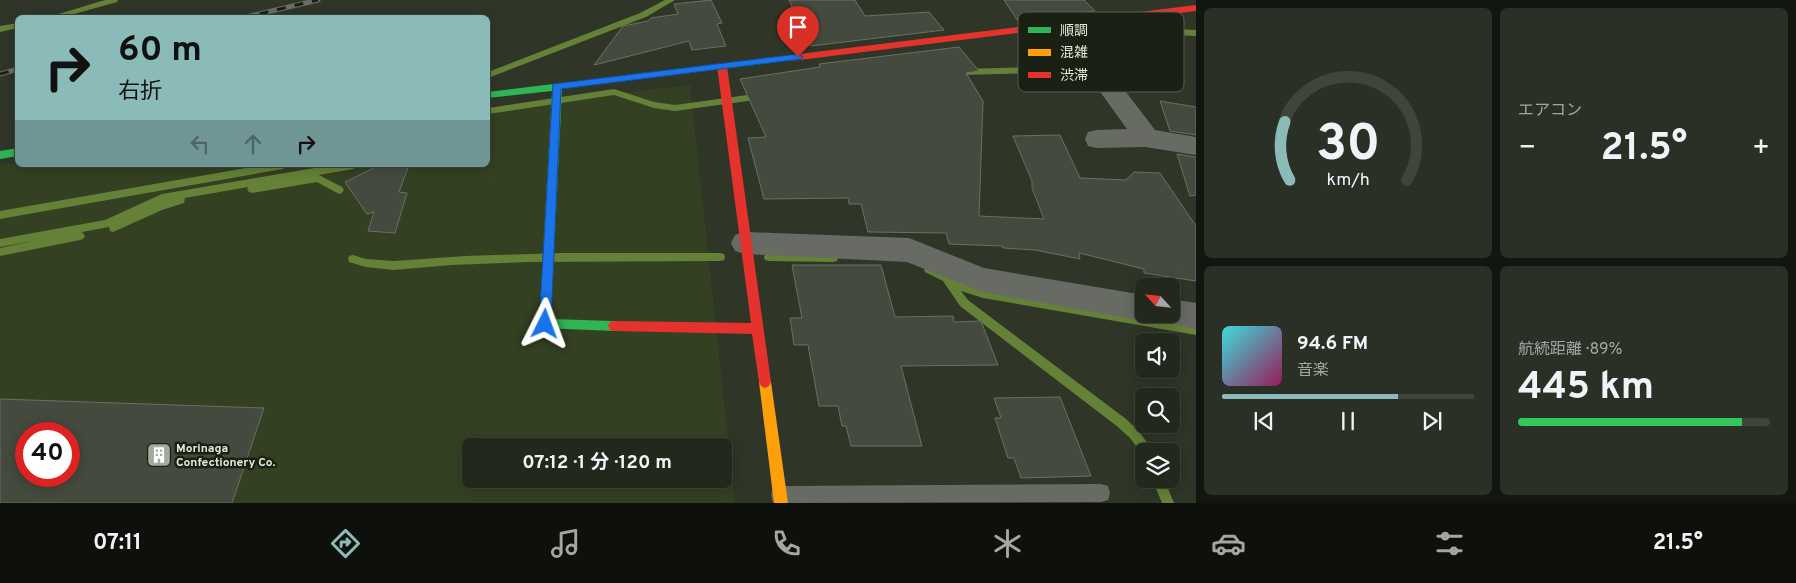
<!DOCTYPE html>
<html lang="ja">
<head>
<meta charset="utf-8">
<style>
	body { margin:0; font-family:Overpass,"Noto Sans JP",sans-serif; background:#2b3026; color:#f1f3f6; height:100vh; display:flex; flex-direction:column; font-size:19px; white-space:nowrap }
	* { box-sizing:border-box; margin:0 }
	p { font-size:16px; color:#a3a6a4 }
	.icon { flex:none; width:28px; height:28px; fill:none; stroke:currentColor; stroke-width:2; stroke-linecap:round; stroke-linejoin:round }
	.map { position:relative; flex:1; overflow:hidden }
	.panel { display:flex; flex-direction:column; gap:8px; padding:8px; background:#131610; width:600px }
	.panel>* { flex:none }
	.banner { position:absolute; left:15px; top:15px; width:475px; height:152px; border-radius:8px; box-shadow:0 2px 12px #0003,0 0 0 1px #40443b; background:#8bbbb9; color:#111; overflow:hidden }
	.needle { width:32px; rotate:297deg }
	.fabs { position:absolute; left:1135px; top:278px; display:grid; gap:10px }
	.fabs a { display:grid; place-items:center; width:45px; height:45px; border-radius:8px; background:#23281d; box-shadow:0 2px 12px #0003,0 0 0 1px #40443b; font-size:25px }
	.speed { position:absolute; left:15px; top:422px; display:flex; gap:10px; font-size:25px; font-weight:700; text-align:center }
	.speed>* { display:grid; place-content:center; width:65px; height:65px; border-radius:50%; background:#23281d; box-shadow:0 2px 12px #0003,0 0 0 1px #40443b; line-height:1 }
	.speed .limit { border:8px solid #d22; background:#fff; color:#111 }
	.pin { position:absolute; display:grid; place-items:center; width:42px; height:42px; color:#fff; margin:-51px -21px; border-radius:50% 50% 50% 0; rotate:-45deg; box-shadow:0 0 5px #0007 }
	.pin .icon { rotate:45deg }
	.me { position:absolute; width:55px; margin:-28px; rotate:3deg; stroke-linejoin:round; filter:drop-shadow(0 0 4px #0008) }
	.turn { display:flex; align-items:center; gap:18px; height:105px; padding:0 20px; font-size:22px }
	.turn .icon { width:65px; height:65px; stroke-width:2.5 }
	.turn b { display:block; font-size:35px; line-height:42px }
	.lanes { display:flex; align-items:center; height:48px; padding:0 20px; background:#0003; justify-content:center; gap:25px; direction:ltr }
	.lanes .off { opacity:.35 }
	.big { font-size:38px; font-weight:700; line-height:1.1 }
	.panel .tile { flex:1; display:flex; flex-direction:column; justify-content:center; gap:8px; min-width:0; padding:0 18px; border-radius:8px; background:#2b3026 }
	.panel .dial { align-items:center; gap:0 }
	.dial svg { height:130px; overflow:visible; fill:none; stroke:#40443b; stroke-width:7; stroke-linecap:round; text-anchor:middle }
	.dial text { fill:#f1f3f6; stroke:none }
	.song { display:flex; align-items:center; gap:15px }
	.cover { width:60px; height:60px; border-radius:8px; background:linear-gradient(135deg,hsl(180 70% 55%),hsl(330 70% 35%)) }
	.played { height:5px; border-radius:2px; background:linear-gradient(90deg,#8bbbb9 70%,#40443b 70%) }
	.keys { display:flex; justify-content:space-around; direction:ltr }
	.heat { display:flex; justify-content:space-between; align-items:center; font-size:28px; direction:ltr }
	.charge { height:8px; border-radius:4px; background:linear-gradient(90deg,#34c759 89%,#40443b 0) }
	.panel .tiles { flex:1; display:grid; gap:8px; grid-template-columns:repeat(2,1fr) }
	.trip { position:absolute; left:462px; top:438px; width:270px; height:50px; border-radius:8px; background:#23281d; box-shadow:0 2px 12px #0003,0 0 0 1px #40443b; font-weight:700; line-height:50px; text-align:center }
	.tabs { display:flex; height:80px; justify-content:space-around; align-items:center; background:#0e100c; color:#a3a6a4 }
	.tabs .icon { width:35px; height:35px }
	.tabs .current { color:#8bbbb9 }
	.tabs b { font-size:22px; color:#f1f3f6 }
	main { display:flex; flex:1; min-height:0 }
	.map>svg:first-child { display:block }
	.built { fill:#334022; fill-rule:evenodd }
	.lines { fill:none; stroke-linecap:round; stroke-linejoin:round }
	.stream { fill:#658137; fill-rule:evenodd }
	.building { fill:#444a3e; stroke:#6a7064; fill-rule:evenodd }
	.lane { fill:#686b64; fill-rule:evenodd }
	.street { fill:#686b64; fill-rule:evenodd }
	.fast { fill:#30b455; fill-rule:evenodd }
	.slow { fill:#ff9f0a; fill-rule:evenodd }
	.jam { fill:#e5322d; fill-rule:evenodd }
	.rail-casing { stroke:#686c63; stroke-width:5 }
	.rail { stroke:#1b2014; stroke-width:3; stroke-dasharray:9; stroke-linecap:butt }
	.route { fill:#1a73e8; stroke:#114b97 }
	.labels { text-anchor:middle; stroke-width:5; stroke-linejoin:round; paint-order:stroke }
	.poi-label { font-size:12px; font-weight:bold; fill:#e3eada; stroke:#1b2014; text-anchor:start }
	.key { fill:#1b2014; stroke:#575d4f; stroke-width:1 }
	.key-label { font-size:14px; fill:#e3eada }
</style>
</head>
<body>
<main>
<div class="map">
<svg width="1196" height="503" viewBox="0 0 1196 503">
	<rect width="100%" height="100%" fill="#2f3527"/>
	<!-- built -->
	<path class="built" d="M690,85l45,418h-735v-338l17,-2 1,2h470v-57zM26,434h43v42h-43zM471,446h253v33h-253z"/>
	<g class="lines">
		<!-- stream -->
		<g class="stream">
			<polygon points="105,0 118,0 117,2 60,18 45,18"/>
			<polygon points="665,0 675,0 646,17 488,78 488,72 640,13"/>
			<polygon points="18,23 18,28 0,32 0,26"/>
			<polygon points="1174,29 1196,30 1196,36 1175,35 1130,54 1104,71 962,75 958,72 962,69 1102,65 1124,50"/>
			<polygon points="614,89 654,102 675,105 762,93 766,96 762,99 675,111 654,108 614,95 488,114 488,108"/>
			<polygon points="263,165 288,165 283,169 0,219 0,211"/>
			<polygon points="332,165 358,165 353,169 319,175 342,187 344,190 342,193 339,194 317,182 252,193 249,192 247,189 248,187 185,198 184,203 162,210 113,232 110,231 109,227 82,232 85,236 83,239 80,240 0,256 0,248 33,241 0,247 0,239 105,220 162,194"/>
			<polygon points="561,253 720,253 724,254 725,257 724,260 720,261 529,262 452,265 394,270 366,267 349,262 348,259 349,256 353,255 366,259 394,261 466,256"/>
			<polygon points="769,253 833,254 837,255 838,258 837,261 833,262 769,261 765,260 764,257 765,254"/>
			<polygon points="929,265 970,285 983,288 1196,325 1196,335 983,298 961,291 968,300 1126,419 1138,430 1153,451 1144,451 1143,455 1130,438 1118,427 960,306 943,281 925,272 924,269 925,266"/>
			<polygon points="1152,479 1164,479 1174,503 1162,503"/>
		</g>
	</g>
	<!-- building -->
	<g class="building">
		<polygon points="711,0 722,23 717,24 726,46 692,50 689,41 594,65 623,26 648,21 651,18 678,14 674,4"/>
		<polygon points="789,0 855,0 865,16 929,12 944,30 811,46"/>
		<polygon points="1004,0 1084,0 1095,11 1018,21"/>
		<polygon points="1056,34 1080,67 1057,78 1049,65 1037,66 1018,43 1031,41 1029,38"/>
		<polygon points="959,47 979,71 966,73 983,101 979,216 1044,219 1032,188 1032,181 1013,136 1060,135 1080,178 1126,180 1134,172 1160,173 1196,226 1196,281 1144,273 1144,269 1079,253 1080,259 1035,250 1003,248 1002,246 949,244 946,233 868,232 861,204 849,204 848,198 764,199 748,138 766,137 740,79 820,67 819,64"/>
		<polygon points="1160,101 1196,107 1196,135 1170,131"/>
		<polygon points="1177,154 1196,157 1196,195 1190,196"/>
		<polygon points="380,165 409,165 399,192 407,193 395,233 368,231 374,212 367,214 345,182"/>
		<polygon points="792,265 881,265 895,317 953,316 954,322 981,321 998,365 901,366 922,446 851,446 846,426 842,426 838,406 819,406 808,345 794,345 790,318 802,318"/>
		<polygon points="1060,397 1091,476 1021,478 1014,458 1008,458 995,418 1001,418 994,398"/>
		<path d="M0,399l264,9 -32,95h-232zM26,434h43v42h-43z"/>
	</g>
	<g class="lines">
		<!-- lane -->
		<polygon class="lane" points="1101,484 1108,486 1110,493 1108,500 1101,502 777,503 773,502 771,495 773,488 780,486"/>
		<!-- street -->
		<g class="street">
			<polygon points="1063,18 1071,20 1155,130 1196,137 1196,155 1145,147 1097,148 1088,146 1085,139 1088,132 1097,130 1127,129 1052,25 1055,20"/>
			<polygon points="745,232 909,238 984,268 1144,295 1144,314 1156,314 1154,317 1144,321 982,292 907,262 745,254 735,251 731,243 735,235"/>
			<polygon points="1171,299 1196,303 1196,329 1161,321 1157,314 1171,314"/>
		</g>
		<!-- fast -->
		<g class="fast">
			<polygon points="791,55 796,58 794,60 562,89 551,319 614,321 618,322 620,326 618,330 614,331 541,328 539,324 552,91 488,98 488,92"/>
			<polygon points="18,148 18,156 0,159 0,151"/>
		</g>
		<!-- slow -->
		<polygon class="slow" points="765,376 769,378 771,382 788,503 774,503 759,382 761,378"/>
		<!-- jam -->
		<g class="jam">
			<polygon points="1196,5 1196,11 791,61 786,58 791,55"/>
			<polygon points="722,63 727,66 771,382 769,386 765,388 761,386 759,382 752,334 614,331 610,330 608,326 610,322 614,321 751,323 717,66"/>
		</g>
		<defs>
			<g id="rail">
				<polyline points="242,18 318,0"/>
				<polyline points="0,74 18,69"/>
			</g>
		</defs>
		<!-- rail casing -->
		<use href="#rail" class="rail-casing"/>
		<!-- rail -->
		<use href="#rail" class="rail"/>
	</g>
	<!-- route -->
	<polygon class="route" points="798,54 803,57 801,59 561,89 551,324 549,328 540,328 539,324 553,84"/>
	<!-- icons -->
	<defs>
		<symbol id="building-square" viewBox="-11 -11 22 22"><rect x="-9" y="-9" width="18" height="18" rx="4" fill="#a4ab9b" stroke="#1b2014"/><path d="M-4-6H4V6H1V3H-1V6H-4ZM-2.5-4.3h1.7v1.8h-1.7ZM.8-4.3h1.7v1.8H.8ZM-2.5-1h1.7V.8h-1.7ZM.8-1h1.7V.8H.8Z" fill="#fff"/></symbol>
	</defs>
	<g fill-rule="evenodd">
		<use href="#building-square" x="145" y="441" width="28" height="28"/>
	</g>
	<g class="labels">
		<!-- poi labels -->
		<g class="poi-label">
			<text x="176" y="452">Morinaga<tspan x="176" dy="14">Confectionery Co.</tspan></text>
		</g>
	</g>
	<!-- legend -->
	<rect x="1018" y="12" width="166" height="80" rx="8" class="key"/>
	<rect x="1028" y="27" width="23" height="6" fill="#30b455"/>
	<rect x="1028" y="49" width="23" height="7" fill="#ff9f0a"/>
	<rect x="1028" y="72" width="23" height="6" fill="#e5322d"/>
	<g class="key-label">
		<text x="1060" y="35">順調</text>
		<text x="1060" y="57">混雑</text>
		<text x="1060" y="80">渋滞</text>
	</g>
</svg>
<div class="fabs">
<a><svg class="needle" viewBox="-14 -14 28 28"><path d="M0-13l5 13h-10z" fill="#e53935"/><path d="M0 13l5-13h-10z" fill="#a3a6a4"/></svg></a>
<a><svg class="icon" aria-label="sound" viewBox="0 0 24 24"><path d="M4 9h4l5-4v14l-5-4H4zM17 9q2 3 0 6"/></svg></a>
<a><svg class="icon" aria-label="search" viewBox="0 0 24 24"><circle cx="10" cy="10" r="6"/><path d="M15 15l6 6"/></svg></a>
<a><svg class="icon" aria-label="layers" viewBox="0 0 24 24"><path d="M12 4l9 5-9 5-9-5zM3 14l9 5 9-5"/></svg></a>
</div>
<div class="speed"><div class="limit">40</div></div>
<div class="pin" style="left:798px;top:57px;background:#d93025"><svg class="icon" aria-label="arrive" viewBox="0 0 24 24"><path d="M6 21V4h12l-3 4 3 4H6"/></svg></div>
<svg class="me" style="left:545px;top:324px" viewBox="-20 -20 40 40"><path d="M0-17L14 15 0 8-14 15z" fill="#1a73e8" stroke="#fff" stroke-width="4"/></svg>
<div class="trip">07:12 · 1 分 · 120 m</div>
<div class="banner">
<div class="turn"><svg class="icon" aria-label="right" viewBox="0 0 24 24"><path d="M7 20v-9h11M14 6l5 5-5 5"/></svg><div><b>60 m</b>右折</div></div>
<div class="lanes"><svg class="icon off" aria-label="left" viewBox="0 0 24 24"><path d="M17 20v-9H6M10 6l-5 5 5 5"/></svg><svg class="icon off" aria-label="ahead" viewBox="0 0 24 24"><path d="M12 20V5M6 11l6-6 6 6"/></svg><svg class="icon" aria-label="right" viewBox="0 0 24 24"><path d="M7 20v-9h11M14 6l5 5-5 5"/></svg></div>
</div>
</div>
<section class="panel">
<div class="tiles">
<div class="tile dial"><svg viewBox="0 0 100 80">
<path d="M14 69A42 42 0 1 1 86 69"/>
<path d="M14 69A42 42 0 0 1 11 33" stroke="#8bbbb9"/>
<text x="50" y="56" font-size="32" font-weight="700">30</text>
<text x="50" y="72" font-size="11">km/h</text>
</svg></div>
<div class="tile"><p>エアコン</p>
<div class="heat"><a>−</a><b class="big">21.5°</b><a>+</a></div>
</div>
<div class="tile">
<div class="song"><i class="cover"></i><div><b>94.6 FM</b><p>音楽</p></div></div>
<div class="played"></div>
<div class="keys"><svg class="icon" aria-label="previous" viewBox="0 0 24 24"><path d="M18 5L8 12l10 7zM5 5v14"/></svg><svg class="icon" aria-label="pause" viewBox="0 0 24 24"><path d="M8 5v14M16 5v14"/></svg><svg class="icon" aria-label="next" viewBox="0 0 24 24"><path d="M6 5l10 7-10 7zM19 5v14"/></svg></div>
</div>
<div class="tile"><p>航続距離 · 89%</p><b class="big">445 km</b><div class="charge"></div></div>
</div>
</section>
</main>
<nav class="tabs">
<b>07:11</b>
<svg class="icon current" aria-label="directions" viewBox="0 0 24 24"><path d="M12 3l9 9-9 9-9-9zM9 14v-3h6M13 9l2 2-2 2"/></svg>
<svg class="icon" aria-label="music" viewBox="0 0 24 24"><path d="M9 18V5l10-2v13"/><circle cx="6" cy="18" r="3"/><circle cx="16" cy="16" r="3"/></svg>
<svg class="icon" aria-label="phone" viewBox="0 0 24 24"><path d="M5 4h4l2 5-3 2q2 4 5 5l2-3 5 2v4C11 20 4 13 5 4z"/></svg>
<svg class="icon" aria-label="climate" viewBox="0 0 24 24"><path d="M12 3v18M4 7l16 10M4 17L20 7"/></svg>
<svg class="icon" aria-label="car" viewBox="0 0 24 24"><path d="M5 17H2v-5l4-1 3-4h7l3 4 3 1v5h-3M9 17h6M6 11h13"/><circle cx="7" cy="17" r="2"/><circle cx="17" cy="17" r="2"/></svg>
<svg class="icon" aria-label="filters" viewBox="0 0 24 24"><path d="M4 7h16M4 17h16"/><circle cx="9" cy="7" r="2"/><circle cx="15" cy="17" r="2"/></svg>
<b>21.5°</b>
</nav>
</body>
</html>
